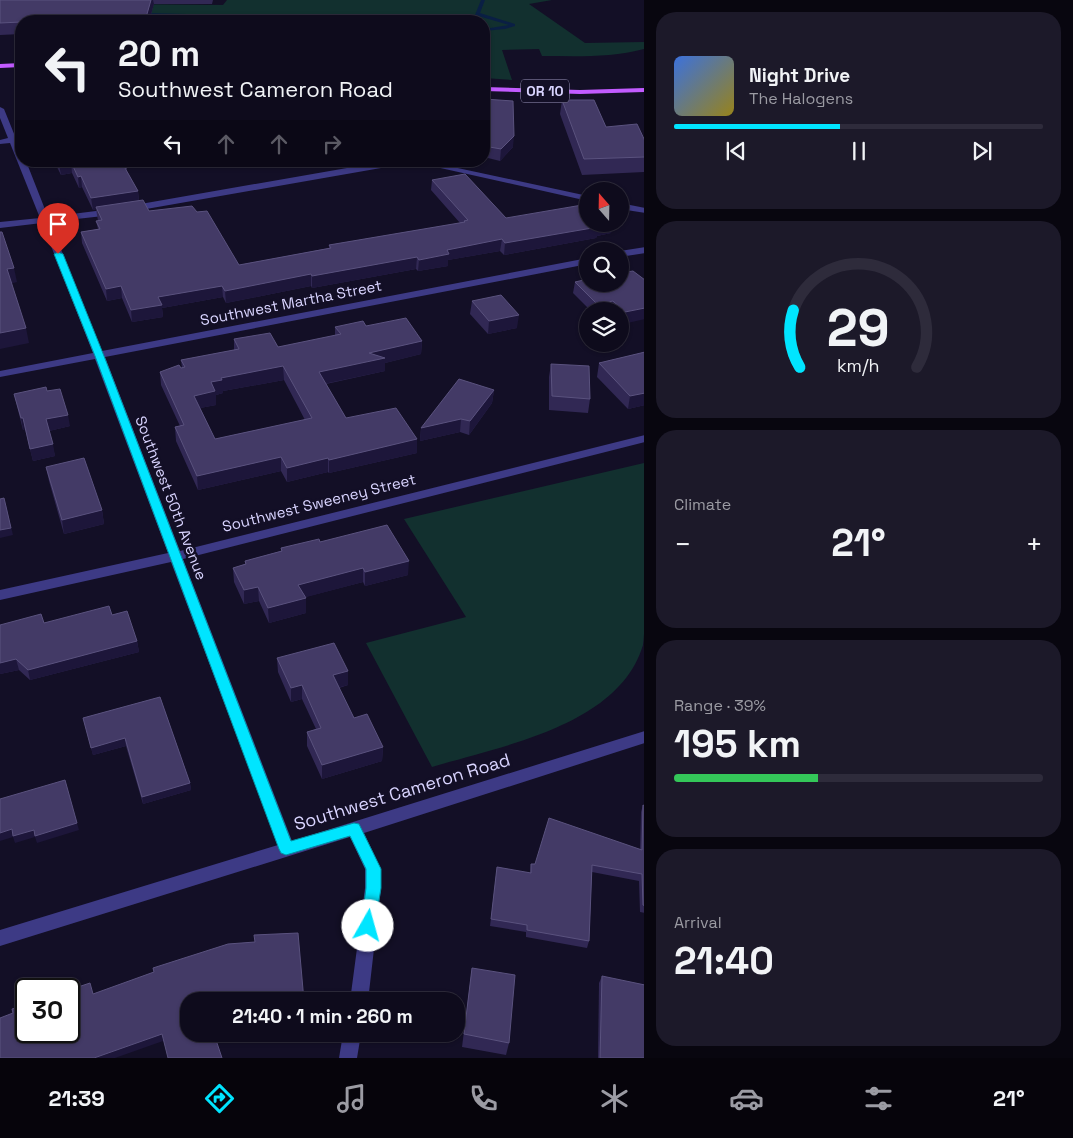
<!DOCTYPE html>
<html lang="en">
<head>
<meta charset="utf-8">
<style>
	body { margin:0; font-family:"Space Grotesk",sans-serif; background:#1c1929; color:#f1f3f6; height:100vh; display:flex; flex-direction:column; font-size:19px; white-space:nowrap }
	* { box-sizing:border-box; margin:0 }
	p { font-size:16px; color:#9b9ba3 }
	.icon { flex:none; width:28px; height:28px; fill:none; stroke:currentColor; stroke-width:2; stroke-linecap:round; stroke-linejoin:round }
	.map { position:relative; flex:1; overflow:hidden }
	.side { display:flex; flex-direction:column; gap:12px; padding:12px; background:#08060f; width:429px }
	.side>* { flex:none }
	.top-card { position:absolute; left:15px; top:15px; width:475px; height:152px; border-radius:20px; box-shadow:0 1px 4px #0004,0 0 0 1px #2e2b3b; background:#0e0b1c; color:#f1f3f6; overflow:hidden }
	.needle { width:32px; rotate:340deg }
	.buttons { position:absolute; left:579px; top:182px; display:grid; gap:10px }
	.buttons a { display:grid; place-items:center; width:50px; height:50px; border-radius:50%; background:#0e0b1c; box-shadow:0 1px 4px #0004,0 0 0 1px #2e2b3b; font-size:25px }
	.speed { position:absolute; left:15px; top:978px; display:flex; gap:10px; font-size:25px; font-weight:700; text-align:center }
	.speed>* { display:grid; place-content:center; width:65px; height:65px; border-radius:50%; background:#0e0b1c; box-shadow:0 1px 4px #0004,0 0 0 1px #2e2b3b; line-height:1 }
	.speed .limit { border:2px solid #111; border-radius:8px; background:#fff; color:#111 }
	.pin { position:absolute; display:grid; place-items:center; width:42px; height:42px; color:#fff; margin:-51px -21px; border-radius:50% 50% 50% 0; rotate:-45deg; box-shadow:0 0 5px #0007 }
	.pin .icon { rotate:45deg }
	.me { position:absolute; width:55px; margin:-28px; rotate:7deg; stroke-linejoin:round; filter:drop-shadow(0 0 4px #0008) }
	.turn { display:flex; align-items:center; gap:18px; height:105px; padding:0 20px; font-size:22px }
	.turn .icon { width:65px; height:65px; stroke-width:2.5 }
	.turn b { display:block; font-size:35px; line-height:42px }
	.lanes { display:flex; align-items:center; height:48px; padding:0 20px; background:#0003; justify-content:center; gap:25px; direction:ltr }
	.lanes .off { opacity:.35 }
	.big { font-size:38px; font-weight:700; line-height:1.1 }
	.side .tile { flex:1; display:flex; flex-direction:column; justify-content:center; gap:8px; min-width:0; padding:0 18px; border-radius:20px; background:#1c1929 }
	.side .dial { align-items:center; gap:0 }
	.dial svg { height:130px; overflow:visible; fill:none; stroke:#2e2b3b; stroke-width:7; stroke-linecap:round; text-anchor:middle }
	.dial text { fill:#f1f3f6; stroke:none }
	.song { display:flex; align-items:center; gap:15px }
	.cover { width:60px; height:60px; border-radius:8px; background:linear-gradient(135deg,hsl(220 70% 55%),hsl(50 70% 35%)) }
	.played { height:5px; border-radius:2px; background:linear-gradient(90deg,#00e5ff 45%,#2e2b3b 45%) }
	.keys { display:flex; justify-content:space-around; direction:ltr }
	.heat { display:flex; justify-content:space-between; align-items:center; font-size:28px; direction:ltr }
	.charge { height:8px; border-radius:4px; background:linear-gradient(90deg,#34c759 39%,#2e2b3b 0) }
	.trip { position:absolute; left:180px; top:992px; width:285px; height:50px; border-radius:20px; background:#0e0b1c; box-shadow:0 1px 4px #0004,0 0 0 1px #2e2b3b; font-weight:700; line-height:50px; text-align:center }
	.dock { display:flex; height:80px; justify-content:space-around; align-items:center; background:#06040b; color:#9b9ba3 }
	.dock .icon { width:35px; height:35px }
	.dock .current { color:#00e5ff }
	.dock b { font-size:22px; color:#f1f3f6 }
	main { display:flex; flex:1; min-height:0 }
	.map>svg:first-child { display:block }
	.green { fill:#12302f }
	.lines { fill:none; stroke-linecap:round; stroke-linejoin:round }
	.stream { fill:#0a1f44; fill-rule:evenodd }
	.minor { fill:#3d3a85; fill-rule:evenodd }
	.major { fill:#c25bff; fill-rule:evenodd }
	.wall { fill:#312854; fill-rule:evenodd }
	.shaded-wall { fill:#1d163a }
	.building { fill:#433a66; stroke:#5a527e; fill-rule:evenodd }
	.route { fill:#00e5ff; stroke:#0095a6 }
	.labels { text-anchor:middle; stroke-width:5; stroke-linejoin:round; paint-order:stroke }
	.shield { fill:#130f26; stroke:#9e99be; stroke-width:1 }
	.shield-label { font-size:14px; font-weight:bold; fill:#d9d4ff }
	.street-label { font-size:15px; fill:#d9d4ff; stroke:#130f26 }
	.near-street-label { font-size:18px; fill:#d9d4ff; stroke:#130f26 }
</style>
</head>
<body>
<main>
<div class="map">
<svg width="645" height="1058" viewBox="0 0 645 1058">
	<rect width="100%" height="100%" fill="#130f26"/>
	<!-- green -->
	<g class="green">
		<path d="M227,0h325l-23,4 56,39 59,-1v7c-33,9 -68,7 -102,7l-3,-7 -37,1 10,30 -28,-2v-57h-326v-3l-92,-1 -66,-14 223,2z"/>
		<path d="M644,463c1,42 1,83 1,125 0,18 0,40 -2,57 -24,81 -142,101 -211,122l-66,-124 100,-26 -62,-98z"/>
	</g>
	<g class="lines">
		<!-- stream -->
		<g class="stream">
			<polygon points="481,0 485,0 480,13 515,24 515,26 505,29 484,31 484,29 509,25 475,15"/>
			<polygon points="141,13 283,16 380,14 443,20 445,21 431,21 380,16 283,18 139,15"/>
		</g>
		<!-- minor -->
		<g class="minor">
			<polygon points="0,107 4,109 21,151 21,161 26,161 48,217 112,209 387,161 400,161 381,168 112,215 50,222 102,351 588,258 588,264 105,357 180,551 645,435 645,442 183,559 292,841 645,731 645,743 364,833 381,869 381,888 368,1001 350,1001 365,888 365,869 350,837 0,946 0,930 278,845 171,562 0,600 0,590 168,553 95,359 0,377 0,371 93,353 42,223 0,228 0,222 40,218 10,143 0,144 0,140 8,138 0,118"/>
			<polygon points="409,161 425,161 588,196 588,201"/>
			<polygon points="620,203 645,208 645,213 620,209"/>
			<polygon points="645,247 645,253 620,257 620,251"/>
			<polygon points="343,1034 361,1034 357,1058 339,1058"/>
		</g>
		<!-- major -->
		<g class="major">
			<polygon points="21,63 21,67 0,68 0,64"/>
			<polygon points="484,87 580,90 645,88 645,92 580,94 484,91"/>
		</g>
	</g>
	<!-- wall -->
	<g class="wall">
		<polygon points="0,0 213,0 212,4 154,4 149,21 21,21 21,34 0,35"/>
		<polygon points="484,99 513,147 500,161 484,157"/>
		<polygon points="562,100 606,127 645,141 645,172 582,175 560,114"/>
		<polygon points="54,161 133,161 126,166 127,172 138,191 139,201 149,211 197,212 239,265 329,248 329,245 460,223 431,190 432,180 506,218 588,224 613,224 611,233 597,236 596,238 504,255 500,251 448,260 448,266 418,271 416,269 312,288 311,286 226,303 223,297 162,308 163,317 132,322 122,298 107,301 82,243 81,232 98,229 96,221 98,221 96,209 93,210 82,187 79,188 72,173 61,175"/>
		<polygon points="645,280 623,324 620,321 620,311 591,311 573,293 575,282"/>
		<polygon points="472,301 517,328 488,334 470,314"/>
		<path d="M366,326l56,15 -1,13 -36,9v8l-59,13 20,34 71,35 -88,20 -1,-1 -41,10 -6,-11 -83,19 -22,-49 -1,-14 5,-1 -19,-41 -1,-13 22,-4 -1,-8 53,-10v-11l44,8 57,-11v-9zM284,380l21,40 -90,19 -15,-31 16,-3v-10l7,-2v-2z"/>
		<polygon points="645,352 645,405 628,409 597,377 599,363"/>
		<polygon points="551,364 590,399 588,413 549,410 549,377"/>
		<polygon points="494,390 492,403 469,435 460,432 420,441 421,428"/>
		<polygon points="47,391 70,426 49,431 55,456 33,461 25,429 23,430 14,394"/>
		<polygon points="46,467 102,510 104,524 64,534 49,481"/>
		<polygon points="320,542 408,575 365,586 363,582 305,597 306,598 306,613 269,623 259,601 244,604 234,582 233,568 245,564 245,561 281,551 281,548"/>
		<polygon points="112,615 137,641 139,652 30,680 19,670 0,674 0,625 44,623"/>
		<polygon points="277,658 348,685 339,688 354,718 383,747 382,761 322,779 307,746 307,732 316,729 302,699 291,702 278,672"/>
		<polygon points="160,697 190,783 191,790 143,804 126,746 93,755 83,718"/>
		<polygon points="643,805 645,806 645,913 640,912 639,881 592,872 589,941 587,948 526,937 526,932 490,926 497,867 530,873 531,864 535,864 640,849 641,812"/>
		<polygon points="472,968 509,1043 506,1055 462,1047"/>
		<polygon points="602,976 645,1058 598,1058 599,983"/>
	</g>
	<!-- shaded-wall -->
	<g class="shaded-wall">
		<polygon points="151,0 153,0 154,4 149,21 145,21"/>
		<polygon points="514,136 513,147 500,161 501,149"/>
		<polygon points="122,161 133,161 123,169"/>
		<polygon points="71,162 72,173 61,175 59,164"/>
		<polygon points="81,176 82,187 79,188 78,177"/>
		<polygon points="138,191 139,202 93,210 91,198"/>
		<polygon points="602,224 613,224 611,233 597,236 596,238 504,255 505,243"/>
		<polygon points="502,239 500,251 448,260 448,266 418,271 419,260 447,250"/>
		<polygon points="417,257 416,269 312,288 312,276"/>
		<polygon points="14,268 17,282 10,284 7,269"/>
		<polygon points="311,274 311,286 226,303 225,291"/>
		<polygon points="121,286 122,298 107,301 106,289"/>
		<polygon points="222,286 223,297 162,308 163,317 132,322 131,310 158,297"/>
		<polygon points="613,301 611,311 595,311 597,304"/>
		<polygon points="645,308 645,319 623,324 625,312"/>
		<polygon points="519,315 517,328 488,334 489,321"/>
		<polygon points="26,328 29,343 0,349 0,333"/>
		<polygon points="422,341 421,354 385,363 385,371 319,385 319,372 369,353"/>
		<polygon points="283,366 284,380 223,391 223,393 216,395 216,405 195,409 194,396 211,382 221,378"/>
		<polygon points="494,390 492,403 469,435 470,421"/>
		<polygon points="645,393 645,405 628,409 630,396"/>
		<polygon points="68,415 70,426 49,431 46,419"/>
		<polygon points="21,418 23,418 25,429 23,430"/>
		<polygon points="461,419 460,432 420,441 421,428"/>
		<polygon points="417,439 417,453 329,473 329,460"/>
		<polygon points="53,444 55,456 33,461 30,449"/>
		<polygon points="281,457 281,471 198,490 197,476"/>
		<polygon points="328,458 328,472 287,482 287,468"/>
		<polygon points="6,505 13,535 0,538 0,530"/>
		<polygon points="102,510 104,524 64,534 62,520"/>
		<polygon points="409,561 408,575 365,586 365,572"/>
		<polygon points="363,568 363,582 299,599 298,585"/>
		<polygon points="258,587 259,601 244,604 244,590"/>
		<polygon points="306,598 306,613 269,623 268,608"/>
		<polygon points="137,641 139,652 30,680 28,670"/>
		<polygon points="16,659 19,670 0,674 0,663"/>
		<polygon points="348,671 348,685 333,689 333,675"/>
		<polygon points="302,685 302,699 291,702 291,688"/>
		<polygon points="125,738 126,746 93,755 91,748"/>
		<polygon points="383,747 382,761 322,779 322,765"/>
		<polygon points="190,783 191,790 143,804 142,797"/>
		<polygon points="77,823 79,830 37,843 35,837 15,843 13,837 0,841 0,833 12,829 34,830"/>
		<polygon points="162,1034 163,1041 115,1058 94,1058"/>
	</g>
	<!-- building -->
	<g class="building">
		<polygon points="0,0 151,0 145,21 119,21 120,19 21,21 21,22 0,23"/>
		<polygon points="484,99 513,101 514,136 501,149 484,146"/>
		<polygon points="562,100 594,100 606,127 637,124 645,141 645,157 584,159"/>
		<polygon points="58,161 123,161 127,168 125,168 138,191 91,198 81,176 78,177 71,162 59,164"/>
		<polygon points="465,174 506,218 588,204 588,224 602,224 596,225 598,227 505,243 502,239 447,250 449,254 419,260 417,257 312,276 311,274 225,291 222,286 158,297 162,305 131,310 121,286 106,289 81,232 100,229 96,221 102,220 96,207 143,200 149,211 192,206 197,212 207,211 239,265 331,248 329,245 465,222 464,221 468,220 432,180"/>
		<polygon points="0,232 2,232 14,268 7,269 26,328 0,333"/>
		<polygon points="633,271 645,280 645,308 625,312 613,301 597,304 575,282 588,279 588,284 620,284 620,273"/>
		<polygon points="501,295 519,315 489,321 472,301"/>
		<path d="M406,318l16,23 -53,12 16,5 -66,14 27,46 50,-10 21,31 -88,21 -1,-2 -41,10 -6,-11 -84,19 -22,-49 9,-2 -24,-53 19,-7 2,3 4,-1 -4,-7 58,-11 -5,-10 36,-6 8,14 63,-13 -6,-7 28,-6 3,5zM283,366l29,52 -97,21 -21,-43 21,-5 -4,-9 11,-2 -1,-2z"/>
		<polygon points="645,352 645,393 630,396 599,363"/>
		<polygon points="551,364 589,366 590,399 552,396"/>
		<polygon points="459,379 494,390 470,421 461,419 421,428"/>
		<polygon points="46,387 47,391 60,389 68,415 46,419 53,444 30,449 23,418 21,418 14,394"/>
		<polygon points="84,458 102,510 62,520 46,467"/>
		<polygon points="4,498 11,528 0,530 0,499"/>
		<polygon points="387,525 409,561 365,572 363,568 298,585 306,598 268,608 258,587 244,590 233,568 246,564 245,561 282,551 281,548 319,539 320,542"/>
		<polygon points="109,606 112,615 127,611 137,641 28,670 16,659 0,663 0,625 41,614 44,623"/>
		<polygon points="334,643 348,671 333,675 354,718 367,714 383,747 322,765 307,732 321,728 302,685 291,688 277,658"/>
		<polygon points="160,697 190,783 142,797 125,738 91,748 83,718"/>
		<polygon points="65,780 77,823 35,836 34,830 13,836 12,829 0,833 0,799"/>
		<polygon points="643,805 645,806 645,906 643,905 642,874 592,865 589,941 527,930 527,925 491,919 497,867 531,873 531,864 535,864 549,818 642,850"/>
		<polygon points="298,933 304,1001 189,1001 189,1034 214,1034 222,1058 168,1058 162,1034 94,1058 0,1058 0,1018 13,1013 12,1009 26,1004 26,1031 69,1031 69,990 90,983 93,994 154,972 153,968 228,944 255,942 254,935"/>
		<polygon points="472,968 515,975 509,1043 464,1034"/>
		<polygon points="602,976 645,985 645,1058 600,1058"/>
	</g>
	<!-- route -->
	<polygon class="route" points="58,252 63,254 104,356 291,841 354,823 359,824 381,869 381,888 374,931 368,933 363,931 361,926 366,888 366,869 350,836 286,855 281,853 279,849 95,356 54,254"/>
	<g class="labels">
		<!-- shield labels -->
		<rect class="shield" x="521" y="79.5" width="48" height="23" rx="4"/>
		<g class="shield-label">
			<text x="545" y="96">OR 10</text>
		</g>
		<!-- street labels -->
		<g class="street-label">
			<text transform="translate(291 303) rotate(-11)" y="5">Southwest Martha Street</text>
			<text transform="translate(171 498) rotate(69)" y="5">Southwest 50th Avenue</text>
			<text transform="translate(319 503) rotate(-14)" y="5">Southwest Sweeney Street</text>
		</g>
		<!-- near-street labels -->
		<g class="near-street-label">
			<text transform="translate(402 792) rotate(-17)" y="6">Southwest Cameron Road</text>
		</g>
	</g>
</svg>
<div class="buttons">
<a><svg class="needle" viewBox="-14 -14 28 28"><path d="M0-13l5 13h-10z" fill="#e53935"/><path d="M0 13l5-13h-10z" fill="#9b9ba3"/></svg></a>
<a><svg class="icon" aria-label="search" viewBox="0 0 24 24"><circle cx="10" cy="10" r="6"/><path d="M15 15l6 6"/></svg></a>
<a><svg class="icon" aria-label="layers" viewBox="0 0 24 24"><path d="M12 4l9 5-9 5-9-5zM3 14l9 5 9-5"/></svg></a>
</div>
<div class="speed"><div class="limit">30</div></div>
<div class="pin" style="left:58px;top:254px;background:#d93025"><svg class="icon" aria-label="arrive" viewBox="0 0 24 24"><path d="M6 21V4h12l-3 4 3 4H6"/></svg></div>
<svg class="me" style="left:368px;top:926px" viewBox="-20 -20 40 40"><circle r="19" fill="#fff"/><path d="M0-13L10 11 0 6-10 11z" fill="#00e5ff"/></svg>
<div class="trip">21:40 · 1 min · 260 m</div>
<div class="top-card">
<div class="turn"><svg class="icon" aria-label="left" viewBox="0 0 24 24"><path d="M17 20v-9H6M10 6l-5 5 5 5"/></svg><div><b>20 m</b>Southwest Cameron Road</div></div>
<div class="lanes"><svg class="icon" aria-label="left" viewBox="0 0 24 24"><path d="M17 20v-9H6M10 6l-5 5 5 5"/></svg><svg class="icon off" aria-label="ahead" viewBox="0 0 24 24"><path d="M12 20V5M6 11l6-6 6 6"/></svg><svg class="icon off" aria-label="ahead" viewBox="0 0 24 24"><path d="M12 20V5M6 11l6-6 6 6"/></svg><svg class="icon off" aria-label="right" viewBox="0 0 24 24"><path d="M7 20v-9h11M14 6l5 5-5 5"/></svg></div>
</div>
</div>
<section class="side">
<div class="tile">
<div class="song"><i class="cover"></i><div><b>Night Drive</b><p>The Halogens</p></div></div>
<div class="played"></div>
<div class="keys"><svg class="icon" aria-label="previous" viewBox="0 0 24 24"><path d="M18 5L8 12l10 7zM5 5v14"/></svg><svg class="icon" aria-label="pause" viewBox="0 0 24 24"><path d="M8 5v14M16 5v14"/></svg><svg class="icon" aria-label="next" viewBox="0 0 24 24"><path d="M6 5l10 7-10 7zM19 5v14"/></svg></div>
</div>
<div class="tile dial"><svg viewBox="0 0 100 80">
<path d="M14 69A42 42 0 1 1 86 69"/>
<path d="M14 69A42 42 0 0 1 10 34" stroke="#00e5ff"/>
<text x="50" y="56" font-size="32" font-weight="700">29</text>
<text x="50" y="72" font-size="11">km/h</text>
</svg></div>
<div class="tile"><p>Climate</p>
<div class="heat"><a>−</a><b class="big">21°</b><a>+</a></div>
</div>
<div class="tile"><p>Range · 39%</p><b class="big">195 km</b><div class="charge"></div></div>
<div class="tile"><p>Arrival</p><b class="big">21:40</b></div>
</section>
</main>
<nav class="dock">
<b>21:39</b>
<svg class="icon current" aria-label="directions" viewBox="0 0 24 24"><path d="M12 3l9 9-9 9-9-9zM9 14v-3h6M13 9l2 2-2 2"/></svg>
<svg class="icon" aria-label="music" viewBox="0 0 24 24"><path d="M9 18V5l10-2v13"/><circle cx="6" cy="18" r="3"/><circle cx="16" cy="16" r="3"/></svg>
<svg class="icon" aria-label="phone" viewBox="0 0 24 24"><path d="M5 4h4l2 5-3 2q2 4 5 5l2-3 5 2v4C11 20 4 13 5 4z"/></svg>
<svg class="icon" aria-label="climate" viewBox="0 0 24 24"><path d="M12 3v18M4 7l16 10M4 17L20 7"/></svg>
<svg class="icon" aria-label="car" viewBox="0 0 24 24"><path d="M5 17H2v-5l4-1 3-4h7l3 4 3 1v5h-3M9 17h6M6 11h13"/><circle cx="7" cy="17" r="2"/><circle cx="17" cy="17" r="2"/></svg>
<svg class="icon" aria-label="filters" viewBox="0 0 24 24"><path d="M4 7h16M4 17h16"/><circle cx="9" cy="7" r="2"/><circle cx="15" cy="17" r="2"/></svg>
<b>21°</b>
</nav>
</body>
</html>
